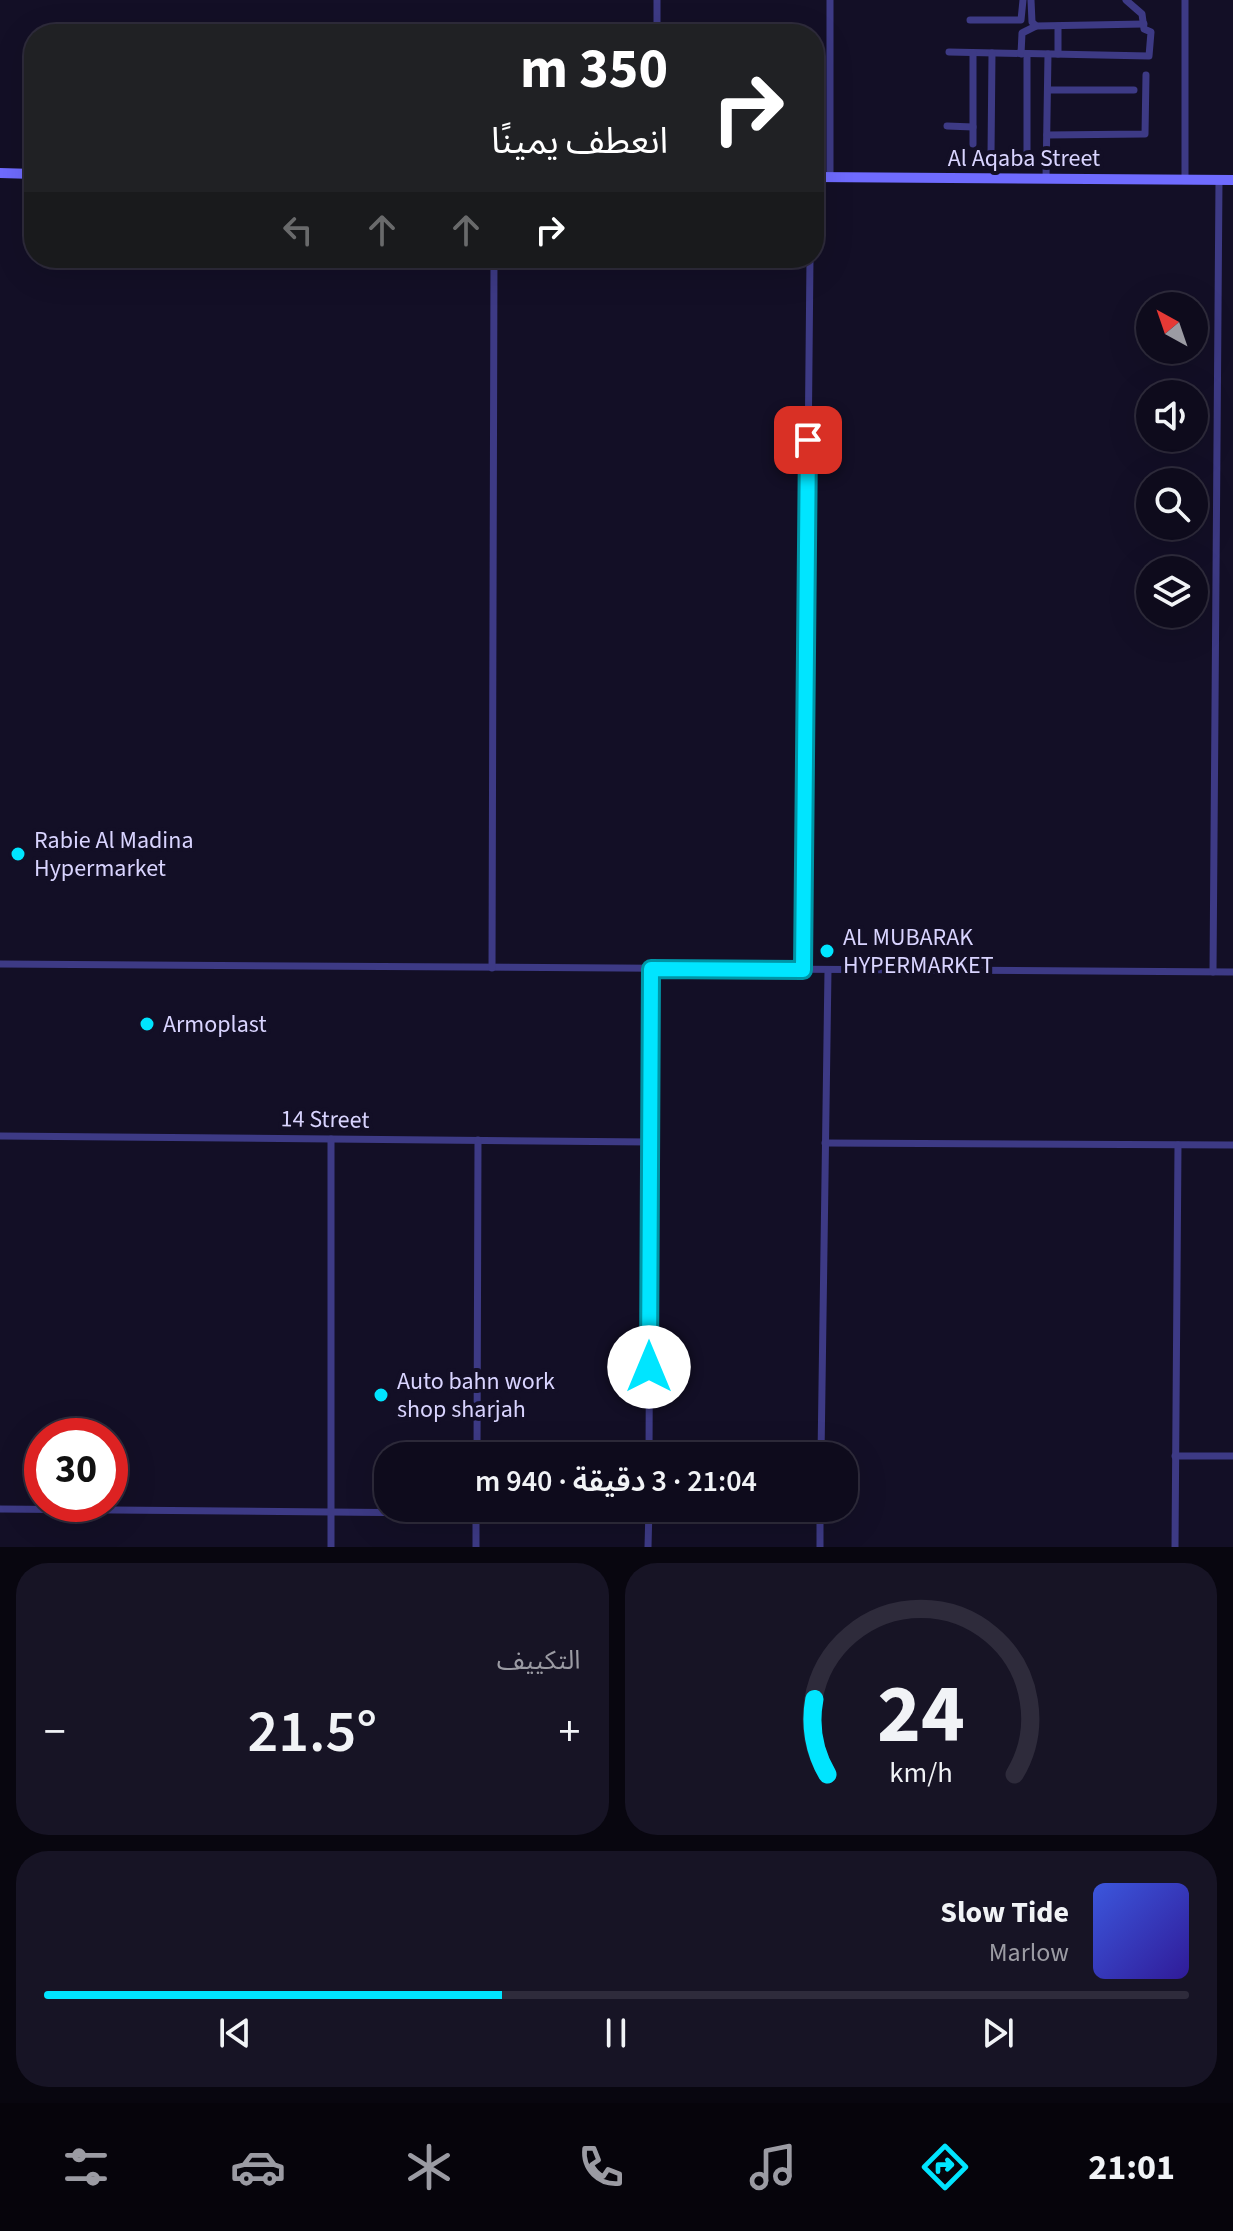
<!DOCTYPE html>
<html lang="ar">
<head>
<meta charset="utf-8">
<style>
	body { margin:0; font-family:"Source Sans 3","Noto Sans Arabic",sans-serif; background:#171425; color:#f1f3f6; direction:rtl; height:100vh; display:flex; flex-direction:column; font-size:30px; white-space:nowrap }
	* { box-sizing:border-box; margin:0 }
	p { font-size:26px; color:#9b9ba3 }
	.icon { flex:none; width:44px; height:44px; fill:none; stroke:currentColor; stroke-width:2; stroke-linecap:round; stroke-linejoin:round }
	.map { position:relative; height:1547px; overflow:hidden; direction:ltr }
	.details { display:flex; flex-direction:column; gap:16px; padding:16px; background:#08060f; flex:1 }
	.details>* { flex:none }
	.banner { position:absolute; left:24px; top:24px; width:800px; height:244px; border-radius:32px; box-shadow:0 8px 32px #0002,0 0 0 2px #2e2b3b; direction:rtl; background:#202124; color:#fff; overflow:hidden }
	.needle { width:52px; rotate:320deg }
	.fabs { position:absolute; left:1136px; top:292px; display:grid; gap:16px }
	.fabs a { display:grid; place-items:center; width:72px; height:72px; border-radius:50%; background:#0e0b1c; box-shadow:0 8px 32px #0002,0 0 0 2px #2e2b3b; font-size:40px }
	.speed { position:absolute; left:24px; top:1418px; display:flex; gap:16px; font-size:40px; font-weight:700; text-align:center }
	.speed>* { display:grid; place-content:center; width:104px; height:104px; border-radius:50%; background:#0e0b1c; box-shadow:0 8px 32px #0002,0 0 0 2px #2e2b3b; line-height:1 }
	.speed .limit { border:12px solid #d22; background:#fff; color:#111 }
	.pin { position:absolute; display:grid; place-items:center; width:68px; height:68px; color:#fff; margin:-34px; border-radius:16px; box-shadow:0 4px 12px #0006 }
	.me { position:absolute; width:88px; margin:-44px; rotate:0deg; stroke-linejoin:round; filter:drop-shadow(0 0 6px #0008) }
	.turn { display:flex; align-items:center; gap:28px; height:168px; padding:0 24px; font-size:36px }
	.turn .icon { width:104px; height:104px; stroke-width:2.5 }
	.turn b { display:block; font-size:56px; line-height:68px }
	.lanes { display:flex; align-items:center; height:76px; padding:0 24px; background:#0003; justify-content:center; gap:40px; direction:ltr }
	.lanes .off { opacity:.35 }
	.big { font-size:60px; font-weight:600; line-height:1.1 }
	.details .widget { flex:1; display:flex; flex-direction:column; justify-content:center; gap:12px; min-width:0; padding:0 28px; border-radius:32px; background:#171425 }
	.details .dial { align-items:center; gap:0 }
	.dial svg { height:208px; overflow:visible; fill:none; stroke:#2e2b3b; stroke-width:7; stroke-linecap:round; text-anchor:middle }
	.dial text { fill:#f1f3f6; stroke:none }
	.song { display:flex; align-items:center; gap:24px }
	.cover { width:96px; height:96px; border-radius:12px; background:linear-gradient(135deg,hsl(230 70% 55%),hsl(250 70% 35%)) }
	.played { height:8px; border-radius:4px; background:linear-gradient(90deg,#00e5ff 40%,#2e2b3b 40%) }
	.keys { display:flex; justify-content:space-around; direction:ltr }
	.heat { display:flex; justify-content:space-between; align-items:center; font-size:44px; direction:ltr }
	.details .tiles { flex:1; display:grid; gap:16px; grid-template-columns:1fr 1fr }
	.widget:last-child { grid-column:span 2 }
	.trip { position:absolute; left:374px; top:1442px; width:484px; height:80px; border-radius:32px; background:#0e0b1c; box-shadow:0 8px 32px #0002,0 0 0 2px #2e2b3b; font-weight:600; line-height:80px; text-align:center; direction:rtl }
	.menu { display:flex; height:128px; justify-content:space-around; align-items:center; background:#06040b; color:#9b9ba3 }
	.menu .icon { width:56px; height:56px }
	.menu .active { color:#00e5ff }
	.menu b { font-size:36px; color:#f1f3f6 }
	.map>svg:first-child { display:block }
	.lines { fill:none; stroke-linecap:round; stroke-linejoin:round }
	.street { stroke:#3d3a85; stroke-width:7 }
	.secondary { stroke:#6f6bff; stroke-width:10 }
	.route-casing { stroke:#0095a6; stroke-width:20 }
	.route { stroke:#00e5ff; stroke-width:14 }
	.poi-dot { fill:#00e5ff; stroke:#130f26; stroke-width:3 }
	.labels { text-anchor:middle; stroke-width:8; stroke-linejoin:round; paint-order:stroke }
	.street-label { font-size:24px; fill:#d9d4ff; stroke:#130f26 }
	.poi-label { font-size:24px; fill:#d9d4ff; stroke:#130f26; text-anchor:start }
</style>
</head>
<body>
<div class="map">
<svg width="1233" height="1547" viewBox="0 0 1233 1547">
	<rect width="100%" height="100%" fill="#130f26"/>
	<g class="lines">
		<!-- street -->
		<g class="street">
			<polyline points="657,0 657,34"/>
			<polyline points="1031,0 1032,22 1036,26 1144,24"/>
			<polyline points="1185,0 1185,179"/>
			<polyline points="970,20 1021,20 1023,0"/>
			<polyline points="1058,26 1058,54"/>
			<polyline points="949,52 1149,56 1151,32 1144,29 1142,14 1126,0"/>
			<polyline points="1021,54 1022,33 1036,26"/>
			<polyline points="1048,90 1134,90"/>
			<polyline points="947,126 973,127"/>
			<polyline points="1047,135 1145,134 1146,75"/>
			<polyline points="973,144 973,53"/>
			<polyline points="991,155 992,53"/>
			<polyline points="1027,156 1027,54"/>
			<polyline points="830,177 830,0"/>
			<polyline points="1046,178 1048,54"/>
			<polyline points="0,964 1233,972"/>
			<polyline points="492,968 494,258"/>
			<polyline points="803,970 810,258"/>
			<polyline points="1213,972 1219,180"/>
			<polyline points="0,1136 650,1142"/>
			<polyline points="331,1139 331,1547"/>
			<polyline points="825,1143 1233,1145"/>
			<polyline points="477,1456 478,1140"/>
			<polyline points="649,1456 651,969"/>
			<polyline points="821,1456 828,970"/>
			<polyline points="1175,1456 1233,1456"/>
			<polyline points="0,1509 649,1515"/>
			<polyline points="476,1547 476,1508"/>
			<polyline points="648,1547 649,1508"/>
			<polyline points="820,1547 820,1508"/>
			<polyline points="1175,1547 1178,1145"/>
		</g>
		<!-- secondary -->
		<g class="secondary">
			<polyline points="0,173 34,174"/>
			<polyline points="814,177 1233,180"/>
		</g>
	</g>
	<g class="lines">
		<defs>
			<polyline id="route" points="649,1367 651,969 803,970 808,440"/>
		</defs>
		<!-- route casing -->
		<use href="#route" class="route-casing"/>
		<!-- route -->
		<use href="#route" class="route"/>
	</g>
	<!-- markers -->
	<g class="poi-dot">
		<circle cx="18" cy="854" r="8"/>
		<circle cx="827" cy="951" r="8"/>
		<circle cx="147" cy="1024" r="8"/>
		<circle cx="381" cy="1395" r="8"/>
	</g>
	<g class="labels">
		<!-- street labels -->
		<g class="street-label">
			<text x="1024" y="166">Al Aqaba Street</text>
			<text transform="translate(325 1119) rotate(1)" y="8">14 Street</text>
		</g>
		<!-- poi labels -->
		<g class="poi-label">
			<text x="34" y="848">Rabie Al Madina<tspan x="34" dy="28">Hypermarket</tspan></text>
			<text x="843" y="945">AL MUBARAK<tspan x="843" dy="28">HYPERMARKET</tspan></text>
			<text x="163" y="1032">Armoplast</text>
			<text x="397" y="1389">Auto bahn work<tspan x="397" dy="28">shop sharjah</tspan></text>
		</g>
	</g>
</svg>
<div class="fabs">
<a><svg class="needle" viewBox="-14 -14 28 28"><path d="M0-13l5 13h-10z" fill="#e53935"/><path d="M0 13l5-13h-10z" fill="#9b9ba3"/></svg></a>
<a><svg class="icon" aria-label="sound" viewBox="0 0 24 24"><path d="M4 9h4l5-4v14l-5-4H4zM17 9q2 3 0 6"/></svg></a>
<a><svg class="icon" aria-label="search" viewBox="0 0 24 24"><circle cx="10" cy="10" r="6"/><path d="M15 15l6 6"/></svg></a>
<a><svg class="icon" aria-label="layers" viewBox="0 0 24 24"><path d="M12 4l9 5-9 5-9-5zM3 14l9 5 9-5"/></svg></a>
</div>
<div class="speed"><div class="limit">30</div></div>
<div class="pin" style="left:808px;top:440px;background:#d93025"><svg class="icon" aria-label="arrive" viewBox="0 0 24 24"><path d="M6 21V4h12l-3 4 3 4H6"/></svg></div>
<svg class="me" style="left:649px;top:1367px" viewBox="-20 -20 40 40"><circle r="19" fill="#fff"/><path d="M0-13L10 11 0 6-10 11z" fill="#00e5ff"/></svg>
<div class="trip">21:04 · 3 دقيقة · 940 m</div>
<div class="banner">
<div class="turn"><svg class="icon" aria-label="right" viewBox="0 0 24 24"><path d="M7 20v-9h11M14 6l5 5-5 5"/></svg><div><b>350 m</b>انعطف يمينًا</div></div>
<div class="lanes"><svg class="icon off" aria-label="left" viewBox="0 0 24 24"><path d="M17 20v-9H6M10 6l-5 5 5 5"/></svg><svg class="icon off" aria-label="ahead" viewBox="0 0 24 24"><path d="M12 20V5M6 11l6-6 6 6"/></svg><svg class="icon off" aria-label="ahead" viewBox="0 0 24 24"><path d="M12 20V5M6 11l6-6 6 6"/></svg><svg class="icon" aria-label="right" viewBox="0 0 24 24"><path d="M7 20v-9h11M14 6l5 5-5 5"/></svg></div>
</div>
</div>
<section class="details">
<div class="tiles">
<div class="widget dial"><svg viewBox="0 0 100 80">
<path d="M14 69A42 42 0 1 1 86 69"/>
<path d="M14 69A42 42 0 0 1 9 40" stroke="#00e5ff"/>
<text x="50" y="56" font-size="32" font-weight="700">24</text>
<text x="50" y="72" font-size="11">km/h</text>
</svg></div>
<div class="widget"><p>التكييف</p>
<div class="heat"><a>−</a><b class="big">21.5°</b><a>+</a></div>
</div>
<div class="widget">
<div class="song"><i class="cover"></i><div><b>Slow Tide</b><p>Marlow</p></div></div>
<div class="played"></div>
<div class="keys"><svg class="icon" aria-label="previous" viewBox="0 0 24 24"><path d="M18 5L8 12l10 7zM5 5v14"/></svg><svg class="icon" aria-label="pause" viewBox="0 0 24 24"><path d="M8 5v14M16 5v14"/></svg><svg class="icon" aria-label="next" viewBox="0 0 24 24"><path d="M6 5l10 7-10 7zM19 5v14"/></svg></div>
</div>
</div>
</section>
<nav class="menu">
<b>21:01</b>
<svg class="icon active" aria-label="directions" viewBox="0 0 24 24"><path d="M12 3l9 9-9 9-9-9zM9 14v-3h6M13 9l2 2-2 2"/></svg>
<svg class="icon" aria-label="music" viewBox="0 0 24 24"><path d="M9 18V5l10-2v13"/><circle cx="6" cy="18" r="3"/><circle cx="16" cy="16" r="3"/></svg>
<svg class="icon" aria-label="phone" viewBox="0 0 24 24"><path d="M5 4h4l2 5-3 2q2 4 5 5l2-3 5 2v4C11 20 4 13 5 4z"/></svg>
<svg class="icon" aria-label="climate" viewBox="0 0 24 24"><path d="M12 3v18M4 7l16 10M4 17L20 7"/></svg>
<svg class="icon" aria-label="car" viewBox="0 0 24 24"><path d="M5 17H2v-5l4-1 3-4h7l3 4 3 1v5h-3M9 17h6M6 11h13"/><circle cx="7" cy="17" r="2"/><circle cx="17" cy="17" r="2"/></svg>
<svg class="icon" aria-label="filters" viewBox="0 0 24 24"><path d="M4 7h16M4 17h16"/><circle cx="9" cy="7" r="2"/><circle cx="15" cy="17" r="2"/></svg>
</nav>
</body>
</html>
